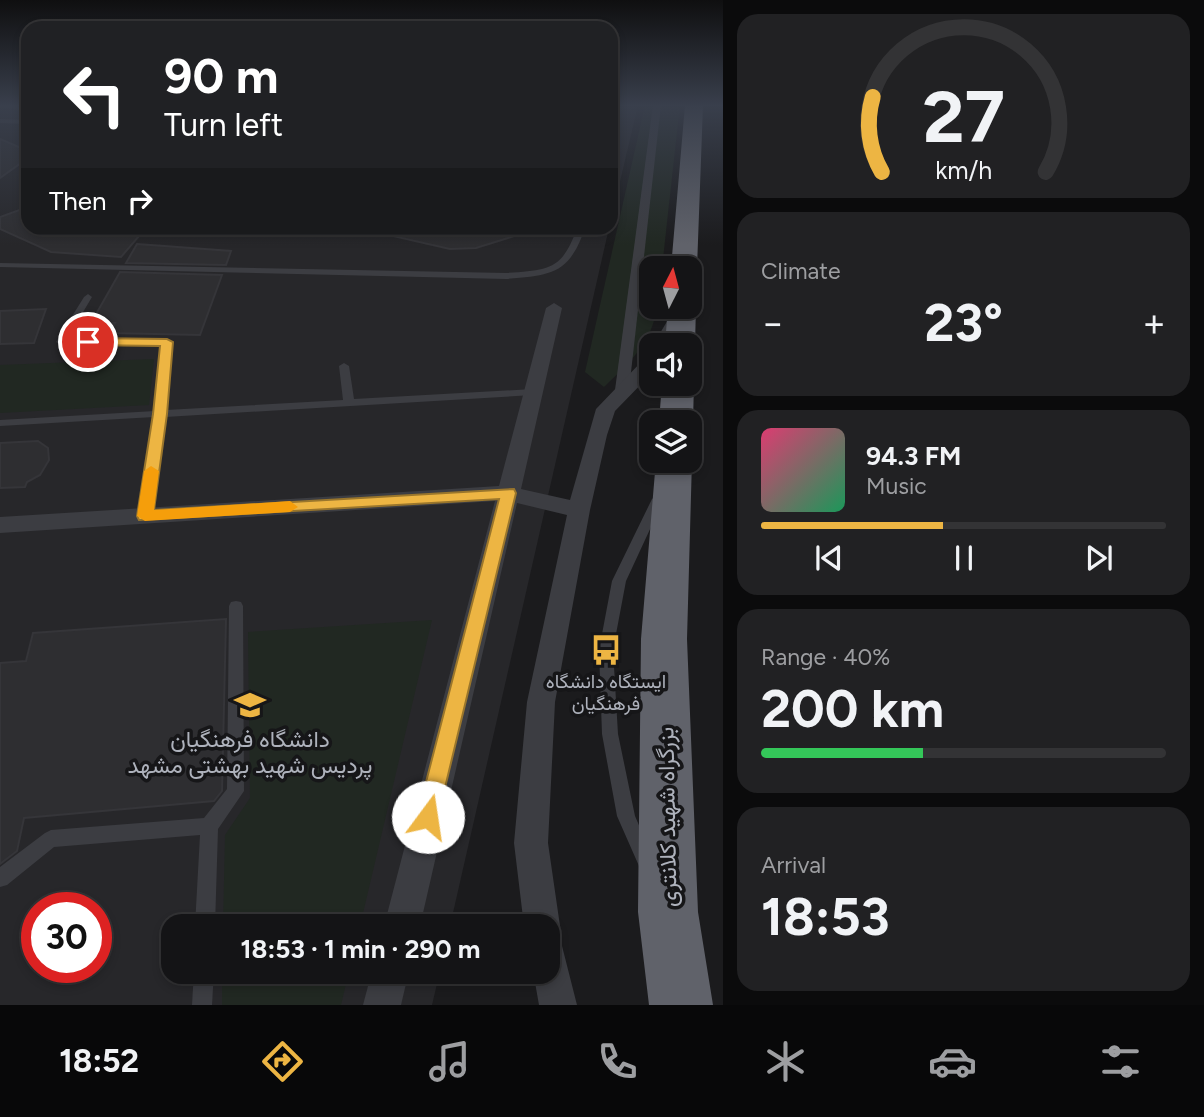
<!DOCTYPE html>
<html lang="en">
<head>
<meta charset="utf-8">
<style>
	body { margin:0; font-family:Figtree,Vazirmatn,sans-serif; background:#212123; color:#f1f3f6; height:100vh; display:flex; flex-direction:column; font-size:26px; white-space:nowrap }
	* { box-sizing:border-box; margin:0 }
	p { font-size:23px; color:#9d9ea1 }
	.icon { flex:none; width:38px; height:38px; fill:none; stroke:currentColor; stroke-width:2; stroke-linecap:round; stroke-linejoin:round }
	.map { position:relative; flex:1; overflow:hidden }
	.details { display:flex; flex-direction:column; gap:14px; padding:14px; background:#0b0b0c; width:481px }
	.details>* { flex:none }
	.banner { position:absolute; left:21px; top:21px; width:597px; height:214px; border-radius:21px; box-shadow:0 4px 10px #0003,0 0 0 2px #333335; background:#202124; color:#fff; overflow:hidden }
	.needle { width:46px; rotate:6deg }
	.controls { position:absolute; left:639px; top:256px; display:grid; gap:14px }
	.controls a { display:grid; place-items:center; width:63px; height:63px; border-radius:14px; background:#141416; box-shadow:0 4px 10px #0003,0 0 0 2px #333335; font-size:35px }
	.speed { position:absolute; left:21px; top:892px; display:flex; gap:14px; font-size:35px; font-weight:700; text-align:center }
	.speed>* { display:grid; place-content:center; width:91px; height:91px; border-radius:50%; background:#141416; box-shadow:0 4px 10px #0003,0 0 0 2px #333335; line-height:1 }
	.speed .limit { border:10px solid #d22; background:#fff; color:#111 }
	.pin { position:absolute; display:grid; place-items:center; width:60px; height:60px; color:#fff; margin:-30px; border:4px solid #fff; border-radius:50%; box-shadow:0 2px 7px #0007 }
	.me { position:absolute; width:77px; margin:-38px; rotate:14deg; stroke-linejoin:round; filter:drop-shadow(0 0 5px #0008) }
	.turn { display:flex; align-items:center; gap:24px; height:147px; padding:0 28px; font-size:32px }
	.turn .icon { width:91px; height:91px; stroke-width:2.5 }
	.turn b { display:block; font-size:49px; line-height:60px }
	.then { display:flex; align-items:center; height:66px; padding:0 28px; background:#0003; gap:14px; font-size:26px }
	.big { font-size:52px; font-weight:700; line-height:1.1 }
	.details .card { flex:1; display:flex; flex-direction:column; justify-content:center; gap:10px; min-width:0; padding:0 24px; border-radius:21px; background:#212123 }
	.details .dial { align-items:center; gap:0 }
	.dial svg { height:182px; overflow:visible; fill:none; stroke:#333335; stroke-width:7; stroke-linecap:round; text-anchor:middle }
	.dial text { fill:#f1f3f6; stroke:none }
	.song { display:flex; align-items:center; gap:21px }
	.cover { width:84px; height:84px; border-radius:10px; background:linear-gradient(135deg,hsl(340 70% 55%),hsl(150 70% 35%)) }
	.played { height:7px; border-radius:4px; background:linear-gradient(90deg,#edb543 45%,#333335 45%) }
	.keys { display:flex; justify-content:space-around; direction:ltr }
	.heat { display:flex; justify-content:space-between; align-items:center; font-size:38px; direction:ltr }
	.charge { height:10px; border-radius:5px; background:linear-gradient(90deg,#34c759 40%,#333335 0) }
	.trip { position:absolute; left:161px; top:914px; width:399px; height:70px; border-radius:21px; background:#141416; box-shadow:0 4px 10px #0003,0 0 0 2px #333335; font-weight:700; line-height:70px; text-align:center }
	.dock { display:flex; height:112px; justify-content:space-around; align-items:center; background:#080809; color:#9d9ea1 }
	.dock .icon { width:49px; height:49px }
	.dock .on { color:#edb543 }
	.dock b { font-size:32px; color:#f1f3f6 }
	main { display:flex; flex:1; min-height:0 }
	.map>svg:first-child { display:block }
	.built { fill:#27272a; fill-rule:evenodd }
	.green { fill:#212822 }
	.building { fill:#2e2e31; stroke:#353539; stroke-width:2 }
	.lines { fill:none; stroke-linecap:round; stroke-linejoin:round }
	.service { fill:#3c3d42; fill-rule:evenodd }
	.pedestrian { fill:#3c3d42; fill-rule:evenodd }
	.minor { fill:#3c3d42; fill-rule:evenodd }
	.trunk { fill:#60626a; fill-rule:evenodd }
	.route { fill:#edb543; stroke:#9a762c; stroke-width:2 }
	.slow { fill:#f59e0b }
	.labels { text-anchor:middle; stroke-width:7; stroke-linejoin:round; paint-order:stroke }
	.poi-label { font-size:19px; fill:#aeb2bc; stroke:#161618 }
	.near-poi-label { font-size:23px; fill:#aeb2bc; stroke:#161618 }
	.near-street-label { font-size:23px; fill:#aeb2bc; stroke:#161618 }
</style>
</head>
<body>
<main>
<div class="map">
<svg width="723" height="1005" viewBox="0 0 723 1005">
	<rect width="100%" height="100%" fill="#1b1b1d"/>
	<!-- built -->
	<g class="built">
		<path d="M0,105h28v123h581l-159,698h-277v45h267l-8,34h-432zM37,908h59v60h-59z"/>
		<polygon points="611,105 638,105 611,220"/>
	</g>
	<!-- green -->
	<g class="green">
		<path d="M645,105h35l-18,163h-11v38h6c-4,36 -28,57 -53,81l-19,-15z"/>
		<polygon points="154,359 149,405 0,413 0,365"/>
		<polygon points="432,620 360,926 223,926 225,835 250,798 248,632"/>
		<polygon points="222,971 349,971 341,1005 222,1005"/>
	</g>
	<!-- building -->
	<g class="building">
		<polygon points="0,139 28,151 28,158 0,178"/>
		<polygon points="28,207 28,228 69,228 82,231 139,236 121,257 51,252 0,229 0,217"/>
		<polygon points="393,228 526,228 527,232 476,248 450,249 393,236"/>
		<polygon points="137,244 231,251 226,265 126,263"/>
		<polygon points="120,272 222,275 200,335 110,333 115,323 91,323"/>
		<polygon points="46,309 34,343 0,344 0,311"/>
		<polygon points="38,441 48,448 49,460 40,475 27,482 25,487 0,488 0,443"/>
		<polygon points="226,619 222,791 214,801 24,818 17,851 0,864 0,663 26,661 33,633"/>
	</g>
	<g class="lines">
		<!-- service -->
		<g class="service">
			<polygon points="0,105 28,107 28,111 0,107"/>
			<polygon points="0,119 28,120 28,124 0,123"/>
			<path d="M577,228h8c-16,47 -34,47 -79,51l-506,-12v-4l506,10c42,-3 56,-2 71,-45z"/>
			<polygon points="88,294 92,297 67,339 167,340 172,343 166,410 343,400 339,366 344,363 349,366 354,399 533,389 538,392 533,395 165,417 151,516 145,520 139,516 154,417 0,426 0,420 155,411 162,346 61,345 56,342 84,297"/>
			<polygon points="658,495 664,499 626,581 613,650 618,734 635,816 654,860 651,866 645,869 639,866 617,816 602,734 599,650 612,581 652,499"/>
			<polygon points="236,601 241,602 243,606 244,791 218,829 215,926 195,926 200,835 54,847 7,885 0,887 0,867 45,833 51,830 204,818 227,789 229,606 231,602"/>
			<polygon points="194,971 214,971 212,1005 192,1005"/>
		</g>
		<!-- pedestrian -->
		<polygon class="pedestrian" points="653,105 661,105 629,390 622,394 615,390"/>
		<!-- minor -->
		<g class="minor">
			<polygon points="554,303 562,308 521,489 570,500 596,409 644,359 651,357 651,374 615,411 607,435 590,510 555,702 548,843 560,926 554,939 561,942 577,1005 539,1005 533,971 548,971 548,926 524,926 514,843 527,702 567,515 517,503 420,926 384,926 495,501 0,533 0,517 499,486 546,308"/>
			<polygon points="681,307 689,312 671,345 653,345 675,308"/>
			<polygon points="372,971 409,971 401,1005 363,1005"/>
		</g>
		<!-- trunk -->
		<g class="trunk">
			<polygon points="685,105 703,105 697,268 690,275 690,268 671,268"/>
			<polygon points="690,299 696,306 695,345 690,352 690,345 665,345 668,306 690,306"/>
			<polygon points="690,376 694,383 693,422 690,427 690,422 659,422 662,383 690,383"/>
			<polygon points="690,456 692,460 687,639 698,912 713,1005 649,1005 638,912 641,639 656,460 690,460"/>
		</g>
	</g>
	<!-- sky -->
	<linearGradient id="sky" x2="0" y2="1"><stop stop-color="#0f0f10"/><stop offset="0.43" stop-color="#393f4c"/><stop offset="1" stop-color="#393f4c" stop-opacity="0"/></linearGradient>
	<rect width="723" height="245" fill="url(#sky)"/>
	<!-- route -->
	<polygon class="route" points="88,338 167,339 173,342 167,414 154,510 514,489 516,493 436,825 428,828 420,825 417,817 499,499 139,520 137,516 153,414 160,346 83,345 81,342"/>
	<!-- slow -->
	<polygon class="slow" points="151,466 159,471 154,510 290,501 298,507 290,512 145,521 137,516 144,471"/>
	<!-- icons -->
	<defs>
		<symbol id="bus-bare" viewBox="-9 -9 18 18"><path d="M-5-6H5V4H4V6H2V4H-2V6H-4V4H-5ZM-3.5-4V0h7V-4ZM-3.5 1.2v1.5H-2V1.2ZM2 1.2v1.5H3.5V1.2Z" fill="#edb543" stroke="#161618" stroke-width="2.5" paint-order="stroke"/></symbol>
		<symbol id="university-bare" viewBox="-9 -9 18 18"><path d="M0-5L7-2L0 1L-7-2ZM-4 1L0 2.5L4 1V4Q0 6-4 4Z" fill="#edb543" stroke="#161618" stroke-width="2.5" paint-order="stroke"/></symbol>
	</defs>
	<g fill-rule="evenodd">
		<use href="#bus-bare" x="584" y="628" width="44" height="44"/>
		<use href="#university-bare" x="228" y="683" width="44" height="44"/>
	</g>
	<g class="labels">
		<!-- poi labels -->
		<g class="poi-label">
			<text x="606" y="688">ایستگاه دانشگاه<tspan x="606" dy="22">فرهنگیان</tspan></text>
		</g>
		<!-- near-poi labels -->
		<g class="near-poi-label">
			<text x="250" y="747">دانشگاه فرهنگیان<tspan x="250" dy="26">پردیس شهید بهشتی مشهد</tspan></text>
		</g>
		<!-- near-street labels -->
		<g class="near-street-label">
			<text transform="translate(667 817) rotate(-91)" y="8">بزرگراه شهید کلانتری</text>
		</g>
	</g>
</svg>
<div class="controls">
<a><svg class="needle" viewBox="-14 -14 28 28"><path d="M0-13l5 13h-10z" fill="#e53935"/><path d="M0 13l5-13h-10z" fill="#9d9ea1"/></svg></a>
<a><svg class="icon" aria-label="sound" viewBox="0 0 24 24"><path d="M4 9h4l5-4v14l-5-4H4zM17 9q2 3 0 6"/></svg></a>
<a><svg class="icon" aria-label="layers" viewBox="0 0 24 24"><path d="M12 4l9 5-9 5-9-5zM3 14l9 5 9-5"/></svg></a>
</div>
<div class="speed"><div class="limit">30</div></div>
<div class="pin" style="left:88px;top:342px;background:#d93025"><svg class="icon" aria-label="arrive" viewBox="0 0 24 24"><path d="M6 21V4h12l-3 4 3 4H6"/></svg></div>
<svg class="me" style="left:428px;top:817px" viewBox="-20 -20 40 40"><circle r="19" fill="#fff"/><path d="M0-13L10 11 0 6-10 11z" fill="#edb543"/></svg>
<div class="trip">18:53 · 1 min · 290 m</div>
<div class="banner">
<div class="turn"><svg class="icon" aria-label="left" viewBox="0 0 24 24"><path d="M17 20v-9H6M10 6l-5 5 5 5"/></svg><div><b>90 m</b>Turn left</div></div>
<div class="then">Then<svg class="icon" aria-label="right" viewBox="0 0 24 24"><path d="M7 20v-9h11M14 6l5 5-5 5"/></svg></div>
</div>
</div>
<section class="details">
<div class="card dial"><svg viewBox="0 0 100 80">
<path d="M14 69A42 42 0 1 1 86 69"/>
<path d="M14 69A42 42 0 0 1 10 36" stroke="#edb543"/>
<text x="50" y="56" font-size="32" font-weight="700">27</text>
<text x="50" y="72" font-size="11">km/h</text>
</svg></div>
<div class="card"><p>Climate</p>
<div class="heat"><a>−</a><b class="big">23°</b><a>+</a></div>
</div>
<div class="card">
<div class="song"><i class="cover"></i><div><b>94.3 FM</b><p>Music</p></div></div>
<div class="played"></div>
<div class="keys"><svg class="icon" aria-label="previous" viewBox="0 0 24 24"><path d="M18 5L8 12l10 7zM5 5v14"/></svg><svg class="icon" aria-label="pause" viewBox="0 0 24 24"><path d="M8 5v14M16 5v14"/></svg><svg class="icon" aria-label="next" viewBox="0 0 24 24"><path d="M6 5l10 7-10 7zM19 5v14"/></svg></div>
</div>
<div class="card"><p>Range · 40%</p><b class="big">200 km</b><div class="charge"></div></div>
<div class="card"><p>Arrival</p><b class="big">18:53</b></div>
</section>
</main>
<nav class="dock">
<b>18:52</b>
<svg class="icon on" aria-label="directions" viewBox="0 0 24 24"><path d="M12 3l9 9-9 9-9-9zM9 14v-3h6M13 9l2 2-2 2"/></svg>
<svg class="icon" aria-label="music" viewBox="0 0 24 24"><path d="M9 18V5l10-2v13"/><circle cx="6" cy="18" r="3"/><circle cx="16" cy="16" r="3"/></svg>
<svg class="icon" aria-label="phone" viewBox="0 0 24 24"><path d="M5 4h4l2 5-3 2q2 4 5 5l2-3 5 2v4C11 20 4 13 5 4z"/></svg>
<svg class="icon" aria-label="climate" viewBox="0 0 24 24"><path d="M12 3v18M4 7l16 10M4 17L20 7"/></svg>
<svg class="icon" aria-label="car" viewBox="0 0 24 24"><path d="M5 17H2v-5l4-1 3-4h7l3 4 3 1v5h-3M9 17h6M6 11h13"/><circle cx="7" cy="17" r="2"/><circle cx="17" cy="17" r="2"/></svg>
<svg class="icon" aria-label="filters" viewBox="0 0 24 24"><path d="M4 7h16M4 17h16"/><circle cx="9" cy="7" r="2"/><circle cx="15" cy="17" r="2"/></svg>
</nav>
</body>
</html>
